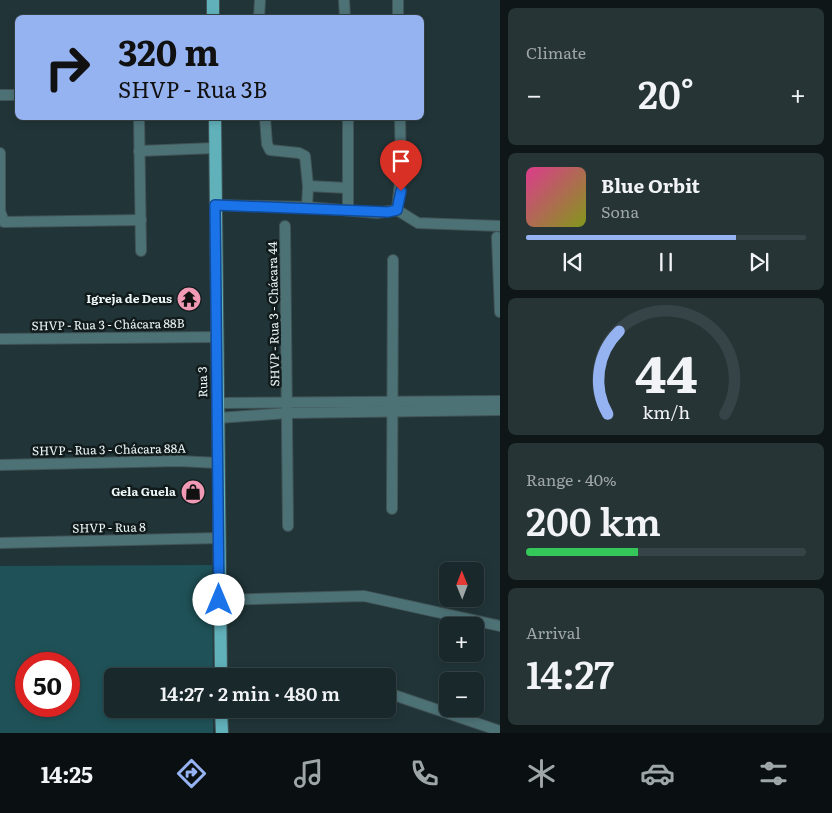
<!DOCTYPE html>
<html lang="en">
<head>
<meta charset="utf-8">
<style>
	body { margin:0; font-family:Literata,serif; background:#263436; color:#f1f3f6; height:100vh; display:flex; flex-direction:column; font-size:19px; white-space:nowrap }
	* { box-sizing:border-box; margin:0 }
	p { font-size:16px; color:#9fa6a8 }
	.icon { flex:none; width:28px; height:28px; fill:none; stroke:currentColor; stroke-width:2; stroke-linecap:round; stroke-linejoin:round }
	.map { position:relative; flex:1; overflow:hidden }
	.drawer { display:flex; flex-direction:column; gap:8px; padding:8px; background:#0e1617; width:332px }
	.drawer>* { flex:none }
	.top-card { position:absolute; left:15px; top:15px; width:409px; height:105px; border-radius:8px; box-shadow:0 2px 8px #0003,0 0 0 1px #374447; background:#95b2f1; color:#111; overflow:hidden }
	.needle { width:32px; rotate:359deg }
	.controls { position:absolute; left:439px; top:562px; display:grid; gap:10px }
	.controls a { display:grid; place-items:center; width:45px; height:45px; border-radius:8px; background:#19282a; box-shadow:0 2px 8px #0003,0 0 0 1px #374447; font-size:25px }
	.speed { position:absolute; left:15px; top:652px; display:flex; gap:10px; font-size:25px; font-weight:700; text-align:center }
	.speed>* { display:grid; place-content:center; width:65px; height:65px; border-radius:50%; background:#19282a; box-shadow:0 2px 8px #0003,0 0 0 1px #374447; line-height:1 }
	.speed .limit { border:8px solid #d22; background:#fff; color:#111 }
	.pin { position:absolute; display:grid; place-items:center; width:42px; height:42px; color:#fff; margin:-51px -21px; border-radius:50% 50% 50% 0; rotate:-45deg; box-shadow:0 0 5px #0007 }
	.pin .icon { rotate:45deg }
	.me { position:absolute; width:55px; margin:-28px; rotate:0deg; stroke-linejoin:round; filter:drop-shadow(0 0 4px #0008) }
	.turn { display:flex; align-items:center; gap:18px; height:105px; padding:0 20px; font-size:22px }
	.turn .icon { width:65px; height:65px; stroke-width:2.5 }
	.turn b { display:block; font-size:35px; line-height:42px }
	.big { font-size:38px; font-weight:600; line-height:1.1 }
	.drawer .widget { flex:1; display:flex; flex-direction:column; justify-content:center; gap:8px; min-width:0; padding:0 18px; border-radius:8px; background:#263436 }
	.drawer .dial { align-items:center; gap:0 }
	.dial svg { height:130px; overflow:visible; fill:none; stroke:#374447; stroke-width:7; stroke-linecap:round; text-anchor:middle }
	.dial text { fill:#f1f3f6; stroke:none }
	.song { display:flex; align-items:center; gap:15px }
	.cover { width:60px; height:60px; border-radius:8px; background:linear-gradient(135deg,hsl(330 70% 55%),hsl(70 70% 35%)) }
	.played { height:5px; border-radius:2px; background:linear-gradient(90deg,#95b2f1 75%,#374447 75%) }
	.keys { display:flex; justify-content:space-around; direction:ltr }
	.heat { display:flex; justify-content:space-between; align-items:center; font-size:28px; direction:ltr }
	.charge { height:8px; border-radius:4px; background:linear-gradient(90deg,#34c759 40%,#374447 0) }
	.trip { position:absolute; left:104px; top:668px; width:292px; height:50px; border-radius:8px; background:#19282a; box-shadow:0 2px 8px #0003,0 0 0 1px #374447; font-weight:600; line-height:50px; text-align:center }
	.tab-bar { display:flex; height:80px; justify-content:space-around; align-items:center; background:#0a1011; color:#9fa6a8 }
	.tab-bar .icon { width:35px; height:35px }
	.tab-bar .on { color:#95b2f1 }
	.tab-bar b { font-size:22px; color:#f1f3f6 }
	main { display:flex; flex:1; min-height:0 }
	.map>svg:first-child { display:block }
	.green { fill:#1f5258; fill-rule:evenodd }
	.lines { fill:none; stroke-linecap:round; stroke-linejoin:round }
	.minor-casing { stroke:#415457; stroke-width:12 }
	.major-casing { stroke:#415457; stroke-width:14 }
	.minor { stroke:#4d7276; stroke-width:10 }
	.major { stroke:#61b1bb; stroke-width:12 }
	.route-casing { stroke:#114b97; stroke-width:12 }
	.route { stroke:#1a73e8; stroke-width:9 }
	.labels { text-anchor:middle; stroke-width:5; stroke-linejoin:round; paint-order:stroke }
	.poi-label { font-size:12px; font-weight:bold; fill:#eaf6f7; stroke:#121b1c; text-anchor:end }
	.street-label { font-size:12px; fill:#eaf6f7; stroke:#121b1c }
</style>
</head>
<body>
<main>
<div class="map">
<svg width="500" height="733" viewBox="0 0 500 733">
	<rect width="100%" height="100%" fill="#213538"/>
	<!-- green -->
	<path class="green" d="M212,565l1,111h-101v33h101v24h-213v-167zM26,664h43v42h-43z"/>
	<g class="lines">
		<defs>
			<g id="minor">
				<polyline points="344,0 345,18"/>
				<polyline points="398,0 398,18"/>
				<polyline points="259,18 260,0"/>
				<polyline points="0,95 18,95"/>
				<polyline points="139,118 141,251"/>
				<polyline points="265,118 267,144 270,150 299,153 305,156 308,186 307,207"/>
				<polyline points="139,151 215,148"/>
				<polyline points="0,153 0,211 4,222 141,220"/>
				<polyline points="308,186 348,188 348,118"/>
				<polyline points="215,205 307,207 377,213 397,210 401,173 400,118"/>
				<polyline points="348,210 348,188"/>
				<polyline points="397,210 418,223 500,226"/>
				<polyline points="285,226 288,526"/>
				<polyline points="497,237 500,312"/>
				<polyline points="0,339 216,337"/>
				<polyline points="217,403 500,401"/>
				<polyline points="218,418 287,413 500,410"/>
				<polyline points="0,465 179,461 218,463"/>
				<polyline points="392,509 393,260"/>
				<polyline points="0,543 219,538"/>
				<polyline points="219,600 364,596 500,626"/>
				<polyline points="388,693 500,731"/>
			</g>
			<g id="major">
				<polyline points="213,0 213,18"/>
				<polyline points="215,118 221,676"/>
				<polyline points="221,709 222,733"/>
			</g>
		</defs>
		<!-- minor casing -->
		<use href="#minor" class="minor-casing"/>
		<!-- major casing -->
		<use href="#major" class="major-casing"/>
		<!-- minor -->
		<use href="#minor" class="minor"/>
		<!-- major -->
		<use href="#major" class="major"/>
	</g>
	<g class="lines">
		<defs>
			<polyline id="route" points="219,600 215,205 388,212 397,210 401,191"/>
		</defs>
		<!-- route casing -->
		<use href="#route" class="route-casing"/>
		<!-- route -->
		<use href="#route" class="route"/>
	</g>
	<!-- icons -->
	<defs>
		<symbol id="temple-disc" viewBox="-11 -11 22 22"><circle r="9.5" fill="#f09ab5" stroke="#121b1c"/><path d="M0-6L5-2H3V0L6.5 2.5H4V6H1.5V3h-3V6H-4V2.5H-6.5L-3 0V-2H-5Z" fill="#111"/></symbol>
		<symbol id="shop-disc" viewBox="-11 -11 22 22"><circle r="9.5" fill="#f09ab5" stroke="#121b1c"/><path d="M-5-2.5h2.3a2.7 3.5 0 0 1 5.4 0H5L5.5 6h-11ZM-1.5-2.5h3a1.5 2.3 0 0 0-3 0Z" fill="#111"/></symbol>
	</defs>
	<g fill-rule="evenodd">
		<use href="#temple-disc" x="175" y="285" width="28" height="28"/>
		<use href="#shop-disc" x="179" y="478" width="28" height="28"/>
	</g>
	<g class="labels">
		<!-- poi labels -->
		<g class="poi-label">
			<text x="172" y="303">Igreja de Deus</text>
			<text x="176" y="496">Gela Guela</text>
		</g>
		<!-- street labels -->
		<g class="street-label">
			<text transform="translate(274 314) rotate(-91)" y="4">SHVP - Rua 3 - Chácara 44</text>
			<text transform="translate(108 325) rotate(-1)" y="4">SHVP - Rua 3 - Chácara 88B</text>
			<text transform="translate(203 382) rotate(-91)" y="4">Rua 3</text>
			<text transform="translate(109 450) rotate(-1)" y="4">SHVP - Rua 3 - Chácara 88A</text>
			<text transform="translate(109 528) rotate(-1)" y="4">SHVP - Rua 8</text>
		</g>
	</g>
</svg>
<div class="controls">
<a><svg class="needle" viewBox="-14 -14 28 28"><path d="M0-13l5 13h-10z" fill="#e53935"/><path d="M0 13l5-13h-10z" fill="#9fa6a8"/></svg></a>
<a>+</a>
<a>−</a>
</div>
<div class="speed"><div class="limit">50</div></div>
<div class="pin" style="left:401px;top:191px;background:#d93025"><svg class="icon" aria-label="arrive" viewBox="0 0 24 24"><path d="M6 21V4h12l-3 4 3 4H6"/></svg></div>
<svg class="me" style="left:219px;top:600px" viewBox="-20 -20 40 40"><circle r="19" fill="#fff"/><path d="M0-13L10 11 0 6-10 11z" fill="#1a73e8"/></svg>
<div class="trip">14:27 · 2 min · 480 m</div>
<div class="top-card">
<div class="turn"><svg class="icon" aria-label="right" viewBox="0 0 24 24"><path d="M7 20v-9h11M14 6l5 5-5 5"/></svg><div><b>320 m</b>SHVP - Rua 3B</div></div>
</div>
</div>
<section class="drawer">
<div class="widget"><p>Climate</p>
<div class="heat"><a>−</a><b class="big">20°</b><a>+</a></div>
</div>
<div class="widget">
<div class="song"><i class="cover"></i><div><b>Blue Orbit</b><p>Sona</p></div></div>
<div class="played"></div>
<div class="keys"><svg class="icon" aria-label="previous" viewBox="0 0 24 24"><path d="M18 5L8 12l10 7zM5 5v14"/></svg><svg class="icon" aria-label="pause" viewBox="0 0 24 24"><path d="M8 5v14M16 5v14"/></svg><svg class="icon" aria-label="next" viewBox="0 0 24 24"><path d="M6 5l10 7-10 7zM19 5v14"/></svg></div>
</div>
<div class="widget dial"><svg viewBox="0 0 100 80">
<path d="M14 69A42 42 0 1 1 86 69"/>
<path d="M14 69A42 42 0 0 1 21 18" stroke="#95b2f1"/>
<text x="50" y="56" font-size="32" font-weight="700">44</text>
<text x="50" y="72" font-size="11">km/h</text>
</svg></div>
<div class="widget"><p>Range · 40%</p><b class="big">200 km</b><div class="charge"></div></div>
<div class="widget"><p>Arrival</p><b class="big">14:27</b></div>
</section>
</main>
<nav class="tab-bar">
<b>14:25</b>
<svg class="icon on" aria-label="directions" viewBox="0 0 24 24"><path d="M12 3l9 9-9 9-9-9zM9 14v-3h6M13 9l2 2-2 2"/></svg>
<svg class="icon" aria-label="music" viewBox="0 0 24 24"><path d="M9 18V5l10-2v13"/><circle cx="6" cy="18" r="3"/><circle cx="16" cy="16" r="3"/></svg>
<svg class="icon" aria-label="phone" viewBox="0 0 24 24"><path d="M5 4h4l2 5-3 2q2 4 5 5l2-3 5 2v4C11 20 4 13 5 4z"/></svg>
<svg class="icon" aria-label="climate" viewBox="0 0 24 24"><path d="M12 3v18M4 7l16 10M4 17L20 7"/></svg>
<svg class="icon" aria-label="car" viewBox="0 0 24 24"><path d="M5 17H2v-5l4-1 3-4h7l3 4 3 1v5h-3M9 17h6M6 11h13"/><circle cx="7" cy="17" r="2"/><circle cx="17" cy="17" r="2"/></svg>
<svg class="icon" aria-label="filters" viewBox="0 0 24 24"><path d="M4 7h16M4 17h16"/><circle cx="9" cy="7" r="2"/><circle cx="15" cy="17" r="2"/></svg>
</nav>
</body>
</html>
